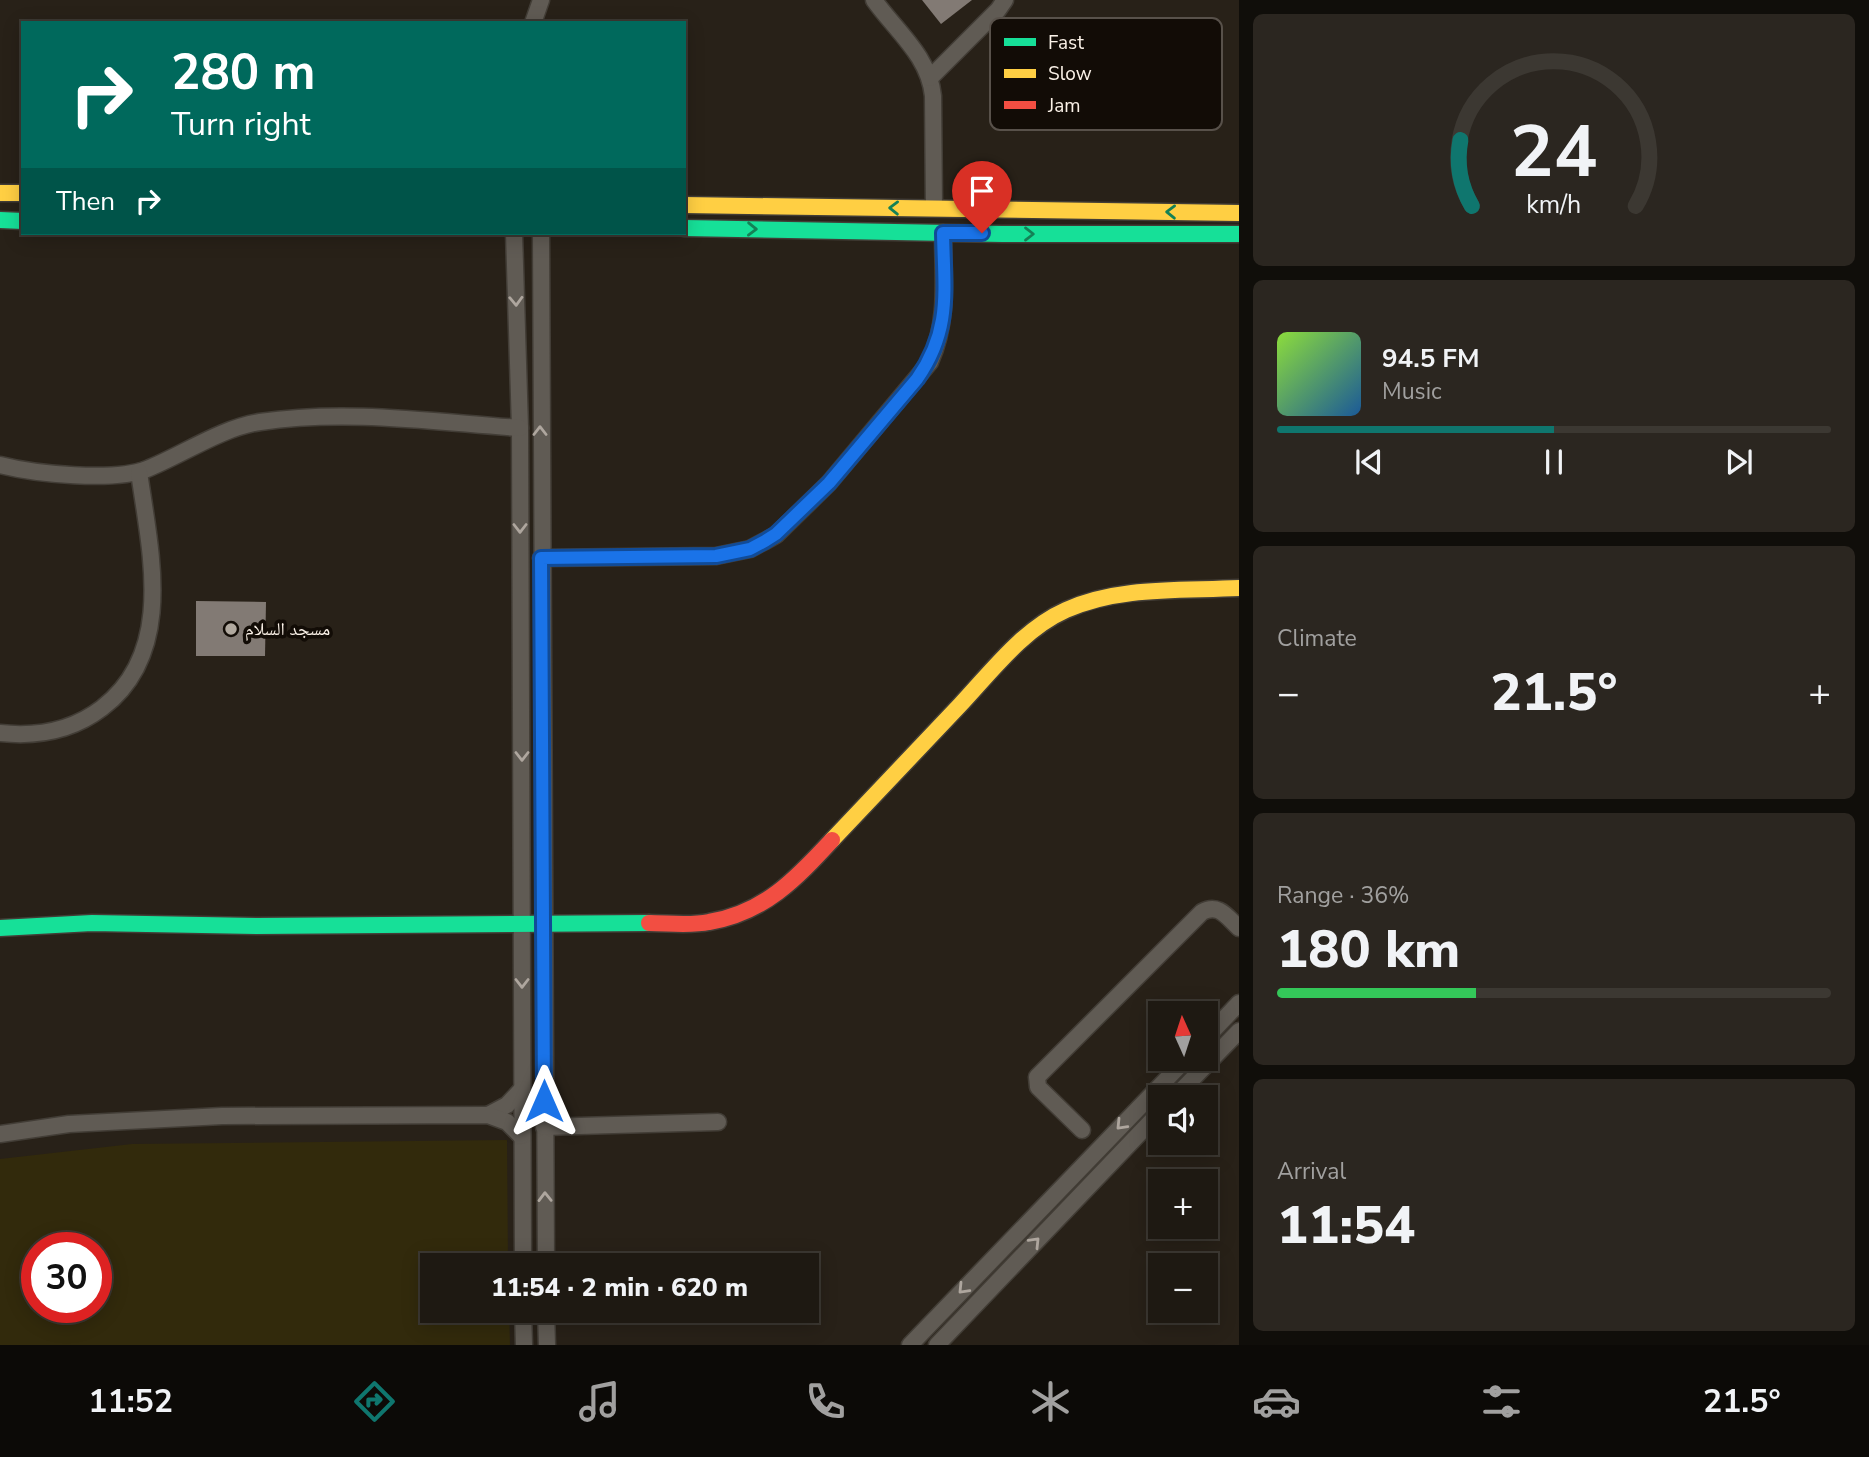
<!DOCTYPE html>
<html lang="en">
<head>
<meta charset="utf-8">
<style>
	body { margin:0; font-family:"Nunito Sans","Noto Naskh Arabic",sans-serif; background:#2b2620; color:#f1f3f6; height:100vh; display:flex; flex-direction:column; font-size:26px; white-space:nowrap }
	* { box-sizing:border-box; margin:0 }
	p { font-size:23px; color:#a1a09f }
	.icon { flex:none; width:38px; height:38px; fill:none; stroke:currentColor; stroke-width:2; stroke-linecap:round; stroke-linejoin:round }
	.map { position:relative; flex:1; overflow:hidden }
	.panel { display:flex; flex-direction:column; gap:14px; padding:14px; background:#100e0a; width:630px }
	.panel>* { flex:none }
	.hud { position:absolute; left:21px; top:21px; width:665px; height:214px; border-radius:0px; box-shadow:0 4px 18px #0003,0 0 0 2px #3c3832; background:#00695c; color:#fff; overflow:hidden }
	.needle { width:46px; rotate:357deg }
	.tools { position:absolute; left:1148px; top:1001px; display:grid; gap:14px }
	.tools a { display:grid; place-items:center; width:70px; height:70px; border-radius:0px; background:#1e1912; box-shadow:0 4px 18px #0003,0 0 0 2px #3c3832; font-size:35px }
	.speed { position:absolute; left:21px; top:1232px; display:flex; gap:14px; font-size:35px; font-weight:700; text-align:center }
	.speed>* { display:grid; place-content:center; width:91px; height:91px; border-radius:50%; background:#1e1912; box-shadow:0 4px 18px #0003,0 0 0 2px #3c3832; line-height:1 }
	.speed .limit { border:10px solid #d22; background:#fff; color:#111 }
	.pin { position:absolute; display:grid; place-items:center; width:60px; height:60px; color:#fff; margin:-72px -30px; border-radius:50% 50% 50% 0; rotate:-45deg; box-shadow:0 0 7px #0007 }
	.pin .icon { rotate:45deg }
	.me { position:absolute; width:77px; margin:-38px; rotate:0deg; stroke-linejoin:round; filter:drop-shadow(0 0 5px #0008) }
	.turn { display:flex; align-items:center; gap:24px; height:147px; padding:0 35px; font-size:32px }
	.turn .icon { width:91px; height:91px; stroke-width:2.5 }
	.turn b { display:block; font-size:49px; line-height:60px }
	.then { display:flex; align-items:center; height:66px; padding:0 35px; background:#0003; gap:14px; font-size:26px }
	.big { font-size:52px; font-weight:800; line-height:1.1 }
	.panel .widget { flex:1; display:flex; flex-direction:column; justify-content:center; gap:10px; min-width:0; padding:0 24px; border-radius:10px; background:#2b2620 }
	.panel .dial { align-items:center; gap:0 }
	.dial svg { height:182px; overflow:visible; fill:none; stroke:#3c3832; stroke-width:7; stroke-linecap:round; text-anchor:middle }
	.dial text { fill:#f1f3f6; stroke:none }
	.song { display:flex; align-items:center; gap:21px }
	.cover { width:84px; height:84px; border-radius:10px; background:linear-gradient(135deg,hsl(90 70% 55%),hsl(210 70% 35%)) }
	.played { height:7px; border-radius:4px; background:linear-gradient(90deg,#0f766e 50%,#3c3832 50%) }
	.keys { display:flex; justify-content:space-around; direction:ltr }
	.heat { display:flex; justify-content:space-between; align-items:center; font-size:38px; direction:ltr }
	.charge { height:10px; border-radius:5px; background:linear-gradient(90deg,#34c759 36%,#3c3832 0) }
	.trip { position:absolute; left:420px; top:1253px; width:399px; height:70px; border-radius:0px; background:#1e1912; box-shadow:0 4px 18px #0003,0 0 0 2px #3c3832; font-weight:800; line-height:70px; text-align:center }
	.dock { display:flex; height:112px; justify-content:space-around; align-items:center; background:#0c0a07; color:#a1a09f }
	.dock .icon { width:49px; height:49px }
	.dock .current { color:#0f766e }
	.dock b { font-size:32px; color:#f1f3f6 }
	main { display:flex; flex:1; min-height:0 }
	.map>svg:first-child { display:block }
	.sand { fill:#322a0c; fill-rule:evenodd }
	.building { fill:#827a74 }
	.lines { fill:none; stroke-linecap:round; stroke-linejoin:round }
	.street-casing { stroke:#423d36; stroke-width:19 }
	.fast-casing { stroke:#423d36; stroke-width:19 }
	.slow-casing { stroke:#423d36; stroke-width:19 }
	.jam-casing { stroke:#423d36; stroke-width:19 }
	.street { stroke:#605b54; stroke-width:16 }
	.fast { stroke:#16e098; stroke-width:16 }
	.slow { stroke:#ffcf43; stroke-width:16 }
	.jam { stroke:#f24e42; stroke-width:16 }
	.oneway { stroke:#148156 }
	.oneway2 { stroke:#aea69e }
	.route-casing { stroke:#114b97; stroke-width:18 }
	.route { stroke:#1a73e8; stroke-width:12 }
	.poi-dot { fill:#b1a99f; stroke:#120c06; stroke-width:2.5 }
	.labels { text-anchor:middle; stroke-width:7; stroke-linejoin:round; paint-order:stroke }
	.poi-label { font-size:18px; fill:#fbf2e8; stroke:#120c06; text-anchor:start }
	.key { fill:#120c06; stroke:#58514a; stroke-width:2 }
	.key-label { font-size:19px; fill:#fbf2e8 }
</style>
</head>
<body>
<main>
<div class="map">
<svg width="1239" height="1345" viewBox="0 0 1239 1345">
	<rect width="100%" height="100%" fill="#282118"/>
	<!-- sand -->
	<path class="sand" d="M507,1140l1,125h-76v46h77l1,34h-510v-186l132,-15zM37,1248h59v59h-59z"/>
	<!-- building -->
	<g class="building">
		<polygon points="922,0 972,0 941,24"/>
		<polygon points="196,601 266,602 265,656 196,656"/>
	</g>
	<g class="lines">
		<defs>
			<g id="street">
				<path d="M874,0c22,31 55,56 59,96l1,112"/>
				<polyline points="533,23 541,0"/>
				<polyline points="930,78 998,10 1005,0"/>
				<polyline points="514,233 520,428 523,1265"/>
				<polyline points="541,233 546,1265"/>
				<path d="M0,465c35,9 114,17 147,4 37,-15 74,-41 113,-47 86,-13 174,0 260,6"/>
				<path d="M541,558l175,-2 34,-7 15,-8 11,-6 53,-52 101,-121c19,-43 13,-84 13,-129"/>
				<path d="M0,733c37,4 72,-2 102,-25 74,-56 48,-157 37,-236"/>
				<polyline points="1206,1038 1239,1003"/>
				<polyline points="1175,1097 1239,1031"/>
				<polyline points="488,1115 507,1105 522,1089"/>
				<polyline points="544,1127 718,1122"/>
				<path d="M1082,1130l-44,-43 -1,-10 165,-165c17,-9 25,5 37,16"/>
				<polyline points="0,1134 69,1124 222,1116 488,1115 507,1122 521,1136"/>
				<polyline points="523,1311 524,1345"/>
				<polyline points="546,1311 547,1345"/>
				<polyline points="910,1345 1186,1059"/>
				<polyline points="937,1345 1160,1112"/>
			</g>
			<g id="fast">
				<polyline points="0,220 23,221"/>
				<polyline points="684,228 1002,234 1239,234"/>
				<polyline points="0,928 92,923 257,926 649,923"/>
			</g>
			<g id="slow">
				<polyline points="0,193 23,193"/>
				<polyline points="684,205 1239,213"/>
				<path d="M832,840c43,-45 85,-90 128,-135 31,-33 63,-76 106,-95 53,-24 116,-19 173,-22"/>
			</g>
			<path id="jam" d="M649,923c19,0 41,3 60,-1 55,-9 87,-43 123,-82"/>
		</defs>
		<!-- street casing -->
		<use href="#street" class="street-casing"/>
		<!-- fast casing -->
		<use href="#fast" class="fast-casing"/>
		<!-- slow casing -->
		<use href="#slow" class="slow-casing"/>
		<!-- jam casing -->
		<use href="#jam" class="jam-casing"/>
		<!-- street -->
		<use href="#street" class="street"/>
		<!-- fast -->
		<use href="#fast" class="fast"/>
		<!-- slow -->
		<use href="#slow" class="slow"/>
		<!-- jam -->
		<use href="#jam" class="jam"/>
	</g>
	<!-- one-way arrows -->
	<defs><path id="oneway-chevron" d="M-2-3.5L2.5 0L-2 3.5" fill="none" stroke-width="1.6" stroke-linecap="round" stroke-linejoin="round" transform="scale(1.75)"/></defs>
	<g class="oneway">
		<use href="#oneway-chevron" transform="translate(894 208) rotate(-179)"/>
		<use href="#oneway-chevron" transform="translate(1171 212) rotate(-179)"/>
		<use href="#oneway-chevron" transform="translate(752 229) rotate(1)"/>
		<use href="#oneway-chevron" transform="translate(1029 234)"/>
	</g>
	<g class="oneway2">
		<use href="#oneway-chevron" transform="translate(516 301) rotate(88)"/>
		<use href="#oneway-chevron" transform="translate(540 431) rotate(-90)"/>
		<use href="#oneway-chevron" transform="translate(520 528) rotate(90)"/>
		<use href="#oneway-chevron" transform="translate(522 756) rotate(90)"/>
		<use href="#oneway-chevron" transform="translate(522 983) rotate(90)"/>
		<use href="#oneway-chevron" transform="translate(1121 1125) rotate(134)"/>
		<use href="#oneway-chevron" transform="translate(545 1197) rotate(-91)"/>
		<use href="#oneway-chevron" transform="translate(1035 1242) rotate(-46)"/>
		<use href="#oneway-chevron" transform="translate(963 1289) rotate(134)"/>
	</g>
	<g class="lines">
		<defs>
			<path id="route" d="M544,1101l-3,-543 175,-2 34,-7 15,-8 11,-7 53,-51 88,-104c35,-50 27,-89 26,-146h39"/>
		</defs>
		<!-- route casing -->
		<use href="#route" class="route-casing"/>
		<!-- route -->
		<use href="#route" class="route"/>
	</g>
	<!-- markers -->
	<circle class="poi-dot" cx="231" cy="629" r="7"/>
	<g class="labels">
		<!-- poi labels -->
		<g class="poi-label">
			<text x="245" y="635">مسجد السلام</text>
		</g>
	</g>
	<!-- legend -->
	<rect x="990" y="18" width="232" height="112" rx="10" class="key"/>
	<rect x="1004" y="38" width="32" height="8" fill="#16e098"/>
	<rect x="1004" y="69" width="32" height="9" fill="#ffcf43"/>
	<rect x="1004" y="101" width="32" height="8" fill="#f24e42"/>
	<g class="key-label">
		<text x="1048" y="49">Fast</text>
		<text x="1048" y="80">Slow</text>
		<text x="1048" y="112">Jam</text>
	</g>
</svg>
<div class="tools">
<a><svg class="needle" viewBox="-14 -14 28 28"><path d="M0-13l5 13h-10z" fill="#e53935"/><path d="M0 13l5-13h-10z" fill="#a1a09f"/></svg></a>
<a><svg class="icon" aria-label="sound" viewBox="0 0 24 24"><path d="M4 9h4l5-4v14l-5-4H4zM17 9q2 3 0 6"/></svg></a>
<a>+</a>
<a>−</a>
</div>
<div class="speed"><div class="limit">30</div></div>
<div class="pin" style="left:982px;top:233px;background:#d93025"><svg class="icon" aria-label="arrive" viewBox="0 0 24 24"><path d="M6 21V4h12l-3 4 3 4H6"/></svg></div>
<svg class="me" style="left:544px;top:1101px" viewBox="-20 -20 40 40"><path d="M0-17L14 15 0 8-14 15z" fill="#1a73e8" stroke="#fff" stroke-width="4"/></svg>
<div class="trip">11:54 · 2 min · 620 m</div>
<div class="hud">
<div class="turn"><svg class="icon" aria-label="right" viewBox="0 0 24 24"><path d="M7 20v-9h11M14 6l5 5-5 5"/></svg><div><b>280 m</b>Turn right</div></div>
<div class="then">Then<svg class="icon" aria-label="right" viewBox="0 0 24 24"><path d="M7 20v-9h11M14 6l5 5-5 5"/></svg></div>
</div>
</div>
<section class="panel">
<div class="widget dial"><svg viewBox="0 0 100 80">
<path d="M14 69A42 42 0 1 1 86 69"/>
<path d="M14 69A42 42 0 0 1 9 40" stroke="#0f766e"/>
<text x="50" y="56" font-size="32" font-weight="700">24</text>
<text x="50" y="72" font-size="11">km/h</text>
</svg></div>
<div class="widget">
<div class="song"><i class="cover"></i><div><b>94.5 FM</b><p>Music</p></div></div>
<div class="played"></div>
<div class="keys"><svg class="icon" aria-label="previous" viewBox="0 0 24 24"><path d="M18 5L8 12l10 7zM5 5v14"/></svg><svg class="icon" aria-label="pause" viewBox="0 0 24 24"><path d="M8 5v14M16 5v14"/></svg><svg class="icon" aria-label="next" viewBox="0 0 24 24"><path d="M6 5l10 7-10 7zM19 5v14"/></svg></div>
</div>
<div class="widget"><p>Climate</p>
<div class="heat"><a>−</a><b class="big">21.5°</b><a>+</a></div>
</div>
<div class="widget"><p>Range · 36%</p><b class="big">180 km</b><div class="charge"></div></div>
<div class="widget"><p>Arrival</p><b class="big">11:54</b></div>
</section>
</main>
<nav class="dock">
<b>11:52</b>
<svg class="icon current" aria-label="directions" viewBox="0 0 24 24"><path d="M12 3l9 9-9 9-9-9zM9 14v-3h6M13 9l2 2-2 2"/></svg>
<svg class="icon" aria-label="music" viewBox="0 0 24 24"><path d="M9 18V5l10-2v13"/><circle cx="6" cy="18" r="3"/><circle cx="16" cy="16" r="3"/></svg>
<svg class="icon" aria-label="phone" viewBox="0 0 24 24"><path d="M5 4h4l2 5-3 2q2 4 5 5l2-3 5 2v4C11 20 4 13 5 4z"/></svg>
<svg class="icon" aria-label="climate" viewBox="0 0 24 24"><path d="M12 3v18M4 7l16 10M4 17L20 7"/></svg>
<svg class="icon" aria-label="car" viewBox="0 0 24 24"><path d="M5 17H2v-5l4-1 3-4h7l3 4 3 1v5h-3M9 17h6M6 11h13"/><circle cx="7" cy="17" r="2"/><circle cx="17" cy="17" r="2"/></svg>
<svg class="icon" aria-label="filters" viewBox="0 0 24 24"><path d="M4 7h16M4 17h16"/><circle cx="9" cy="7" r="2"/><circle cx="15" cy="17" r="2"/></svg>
<b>21.5°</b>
</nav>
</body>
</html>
